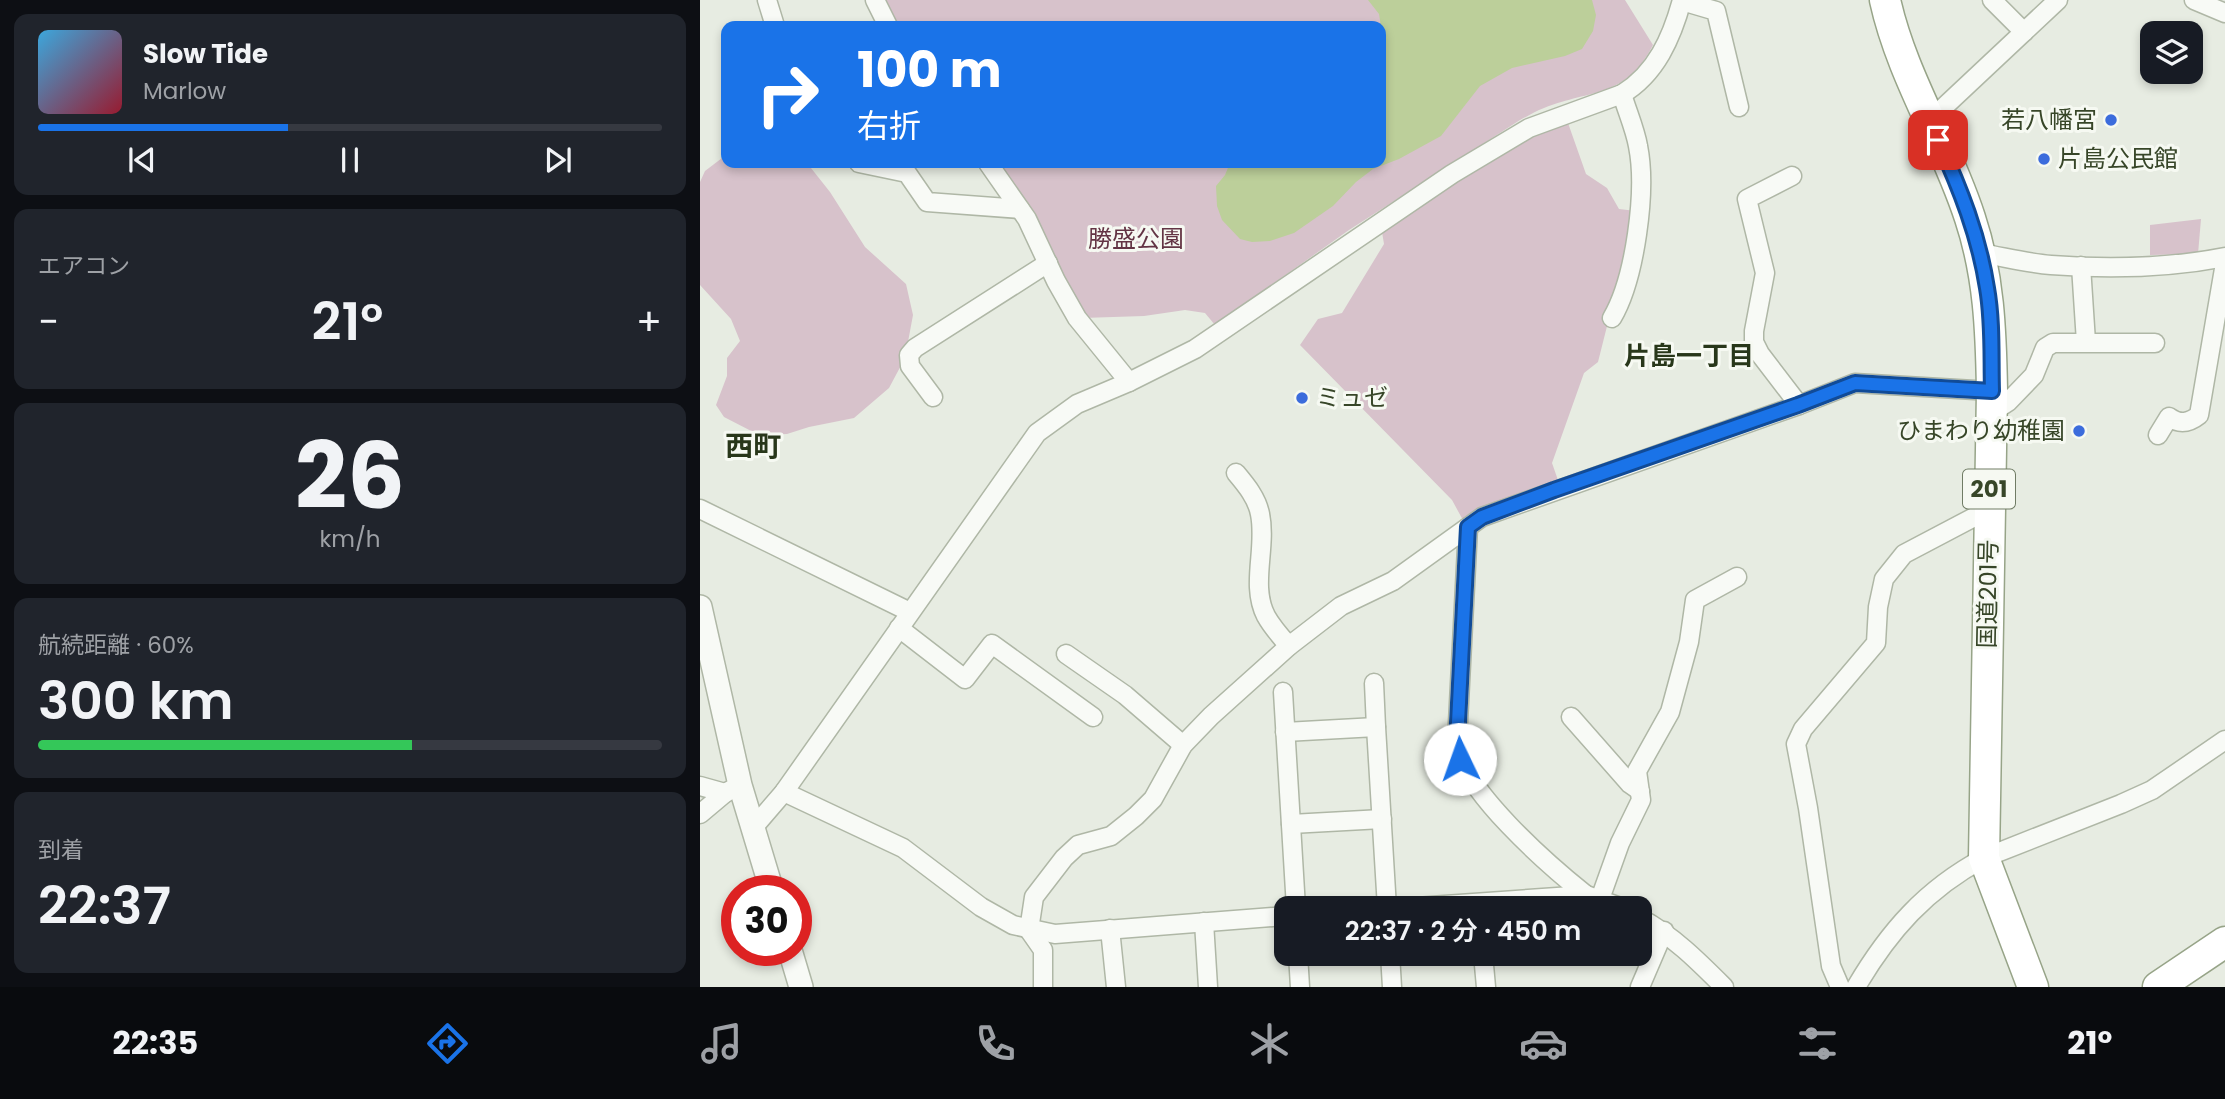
<!DOCTYPE html>
<html lang="ja">
<head>
<meta charset="utf-8">
<style>
	body { margin:0; font-family:Poppins,"Noto Sans JP",sans-serif; background:#20242c; color:#f1f3f6; height:100vh; display:flex; flex-direction:column; font-size:26px; white-space:nowrap }
	* { box-sizing:border-box; margin:0 }
	p { font-size:23px; color:#9ea1a6 }
	.icon { flex:none; width:38px; height:38px; fill:none; stroke:currentColor; stroke-width:2; stroke-linecap:round; stroke-linejoin:round }
	.map { position:relative; flex:1; overflow:hidden }
	.side { display:flex; flex-direction:column; gap:14px; padding:14px; background:#0d0f14; width:700px }
	.side>* { flex:none }
	.hud { position:absolute; left:21px; top:21px; width:665px; height:147px; border-radius:14px; box-shadow:0 4px 10px #0003; background:#1a73e8; color:#fff; overflow:hidden }
	.buttons { position:absolute; left:1440px; top:21px; display:grid; gap:14px }
	.buttons a { display:grid; place-items:center; width:63px; height:63px; border-radius:14px; background:#171b24; box-shadow:0 4px 10px #0003; font-size:35px }
	.speed { position:absolute; left:21px; top:875px; display:flex; gap:14px; font-size:35px; font-weight:700; text-align:center }
	.speed>* { display:grid; place-content:center; width:91px; height:91px; border-radius:50%; background:#171b24; box-shadow:0 4px 10px #0003; line-height:1 }
	.speed .limit { border:10px solid #d22; background:#fff; color:#111 }
	.pin { position:absolute; display:grid; place-items:center; width:60px; height:60px; color:#fff; margin:-30px; border-radius:14px; box-shadow:0 4px 10px #0006 }
	.me { position:absolute; width:77px; margin:-38px; rotate:357deg; stroke-linejoin:round; filter:drop-shadow(0 0 5px #0008) }
	.turn { display:flex; align-items:center; gap:24px; height:147px; padding:0 21px; font-size:32px }
	.turn .icon { width:91px; height:91px; stroke-width:2.5 }
	.turn b { display:block; font-size:49px; line-height:60px }
	.big { font-size:52px; font-weight:600; line-height:1.1 }
	.side .widget { flex:1; display:flex; flex-direction:column; justify-content:center; gap:10px; min-width:0; padding:0 24px; border-radius:14px; background:#20242c }
	.side .dial { align-items:center; gap:0 }
	.dial b { font-size:91px; line-height:1 }
	.song { display:flex; align-items:center; gap:21px }
	.cover { width:84px; height:84px; border-radius:10px; background:linear-gradient(135deg,hsl(200 70% 55%),hsl(350 70% 35%)) }
	.played { height:7px; border-radius:4px; background:linear-gradient(90deg,#1a73e8 40%,#363941 40%) }
	.keys { display:flex; justify-content:space-around; direction:ltr }
	.heat { display:flex; justify-content:space-between; align-items:center; font-size:38px; direction:ltr }
	.charge { height:10px; border-radius:5px; background:linear-gradient(90deg,#34c759 60%,#363941 0) }
	.trip { position:absolute; left:574px; top:896px; width:378px; height:70px; border-radius:14px; background:#171b24; box-shadow:0 4px 10px #0003; font-weight:600; line-height:70px; text-align:center }
	.tabs { display:flex; height:112px; justify-content:space-around; align-items:center; background:#090b0e; color:#9ea1a6 }
	.tabs .icon { width:49px; height:49px }
	.tabs .selected { color:#1a73e8 }
	.tabs b { font-size:32px; color:#f1f3f6 }
	main { display:flex; flex:1; min-height:0 }
	.map>svg:first-child { display:block }
	.green { fill:#d7c2cb }
	.water { fill:#bccf9a }
	.lines { fill:none; stroke-linecap:round; stroke-linejoin:round }
	.minor-casing { stroke:#afb7a6; stroke-width:21 }
	.tertiary-casing { stroke:#afb7a6; stroke-width:26 }
	.trunk-casing { stroke:#97a488; stroke-width:33 }
	.minor { stroke:#f8faf6; stroke-width:18 }
	.tertiary { stroke:#f8faf6; stroke-width:23 }
	.trunk { stroke:#fff; stroke-width:30 }
	.route-casing { stroke:#114b97; stroke-width:18 }
	.route { stroke:#1a73e8; stroke-width:12 }
	.poi-dot { fill:#3c6cdc; stroke:#f6f9f2; stroke-width:2.5 }
	.labels { text-anchor:middle; stroke-width:6; stroke-linejoin:round; paint-order:stroke }
	.shield { fill:#f6f9f2; stroke:#707c65; stroke-width:2 }
	.shield-label { font-size:23px; font-weight:bold; fill:#374628 }
	.poi-label { font-size:24px; fill:#374628; stroke:#f6f9f2; text-anchor:end }
	.park-label { font-size:24px; fill:#633444; stroke:#f6f9f2 }
	.street-label { font-size:24px; fill:#374628; stroke:#f6f9f2 }
	.neighbourhood-label { font-size:26px; font-weight:bold; fill:#28371a; stroke:#f6f9f2 }
	.quarter-label { font-size:28px; font-weight:bold; fill:#28371a; stroke:#f6f9f2 }
</style>
</head>
<body>
<main>
<section class="side">
<div class="widget">
<div class="song"><i class="cover"></i><div><b>Slow Tide</b><p>Marlow</p></div></div>
<div class="played"></div>
<div class="keys"><svg class="icon" aria-label="previous" viewBox="0 0 24 24"><path d="M18 5L8 12l10 7zM5 5v14"/></svg><svg class="icon" aria-label="pause" viewBox="0 0 24 24"><path d="M8 5v14M16 5v14"/></svg><svg class="icon" aria-label="next" viewBox="0 0 24 24"><path d="M6 5l10 7-10 7zM19 5v14"/></svg></div>
</div>
<div class="widget"><p>エアコン</p>
<div class="heat"><a>−</a><b class="big">21°</b><a>+</a></div>
</div>
<div class="widget dial"><b>26</b><p>km/h</p></div>
<div class="widget"><p>航続距離 · 60%</p><b class="big">300 km</b><div class="charge"></div></div>
<div class="widget"><p>到着</p><b class="big">22:37</b></div>
</section>
<div class="map">
<svg width="1525" height="987" viewBox="0 0 1525 987">
	<rect width="100%" height="100%" fill="#e7ece2"/>
	<!-- green -->
	<g class="green">
		<path d="M181,0h744l28,45c-27,53 -61,44 -109,63 -8,3 -16,8 -24,12l-171,110 -134,95 -10,-12 -20,-3 -41,6 -62,2 -88,-155h387v-137h-487z"/>
		<polygon points="868,123 886,174 907,188 919,209 936,211 898,362 884,373 852,463 859,483 764,522 752,500 600,345 618,319 642,313 684,244 681,226 841,130"/>
		<polygon points="26,155 26,163 107,163 130,192 165,247 206,284 213,315 205,358 189,388 154,418 109,427 87,434 59,435 24,417 16,405 27,376 27,358 40,341 31,319 0,285 0,182 5,171"/>
		<polygon points="1501,219 1498,254 1450,255 1450,225"/>
	</g>
	<!-- water -->
	<polygon class="water" points="668,0 892,0 896,15 893,31 882,49 865,56 812,68 780,86 741,136 699,159 673,169 656,182 633,206 594,233 570,241 552,242 540,239 522,220 517,206 516,186 525,175 530,163 681,163 682,33 679,14"/>
	<g class="lines">
		<defs>
			<g id="minor">
				<polyline points="67,0 75,26"/>
				<polyline points="175,0 188,26"/>
				<polyline points="1292,0 1324,32"/>
				<polyline points="1494,0 1525,13"/>
				<polyline points="982,1 1016,11 1039,107"/>
				<polyline points="1229,121 1358,0"/>
				<polyline points="159,163 207,173 227,202 320,209"/>
				<polyline points="288,163 327,219 356,281 377,318 429,382"/>
				<polyline points="1092,176 1047,199 1065,273 1054,331 1054,342 1060,354 1099,405"/>
				<path d="M1280,253c24,4 47,10 71,12 56,4 118,3 174,-8"/>
				<polyline points="1381,266 1386,342"/>
				<path d="M912,318c23,-39 35,-127 26,-172 -3,-17 -11,-35 -16,-52"/>
				<polyline points="233,397 210,366 209,355 215,348 348,263"/>
				<polyline points="1291,413 1308,402 1334,375 1345,348 1353,343 1455,343"/>
				<path d="M1458,435l11,-18c11,8 20,6 30,-2l26,-152"/>
				<path d="M536,473c10,12 21,25 24,41 7,34 -10,71 6,102 6,11 15,21 23,30"/>
				<polyline points="0,509 210,612"/>
				<path d="M768,527l-11,215c1,45 94,125 129,153"/>
				<polyline points="199,628 265,679 292,644 393,717"/>
				<polyline points="366,654 425,695 483,745"/>
				<polyline points="674,683 676,727"/>
				<polyline points="583,692 596,908"/>
				<polyline points="871,717 930,784 940,791"/>
				<polyline points="585,732 676,727 687,908"/>
				<polyline points="0,786 25,793 40,785"/>
				<polyline points="84,792 203,848 281,907 313,925 355,934 586,916"/>
				<polyline points="0,814 25,793"/>
				<polyline points="591,824 682,819"/>
				<path d="M53,828l31,-36 253,-359 40,-29 52,-22 66,-33 257,-175 77,-46 93,-34c34,-20 50,-57 60,-94"/>
				<polyline points="900,899 920,843 941,800 937,771 970,712 989,642 995,600 1037,577"/>
				<polyline points="702,908 886,895 923,908"/>
				<path d="M940,918c33,18 57,42 84,69"/>
				<polyline points="504,922 508,987"/>
				<polyline points="410,929 416,987"/>
				<polyline points="598,954 600,987"/>
				<polyline points="690,954 692,987"/>
				<polyline points="783,954 786,987"/>
				<polyline points="343,987 343,950 329,930 334,897 364,858 378,845 411,836 436,816 453,799 483,745 511,716 589,646 641,606 693,581 782,517 1099,405 1155,383 1292,391"/>
				<polyline points="940,987 964,931"/>
				<polyline points="1140,987 1131,966 1108,808 1096,744 1103,729 1176,643 1178,607 1184,579 1204,554 1280,514 1289,512"/>
				<path d="M1156,987c33,-56 70,-98 128,-129l137,-54 31,-14 73,-50"/>
			</g>
			<g id="tertiary">
				<polyline points="0,607 40,785 72,891"/>
				<polyline points="90,950 101,987"/>
			</g>
			<g id="trunk">
				<path d="M1185,0c17,77 61,143 85,218 19,57 21,113 22,173l-8,467 49,129"/>
				<polyline points="1458,987 1525,942"/>
			</g>
		</defs>
		<!-- minor casing -->
		<use href="#minor" class="minor-casing"/>
		<!-- tertiary casing -->
		<use href="#tertiary" class="tertiary-casing"/>
		<!-- trunk casing -->
		<use href="#trunk" class="trunk-casing"/>
		<!-- minor -->
		<use href="#minor" class="minor"/>
		<!-- tertiary -->
		<use href="#tertiary" class="tertiary"/>
		<!-- trunk -->
		<use href="#trunk" class="trunk"/>
	</g>
	<g class="lines">
		<defs>
			<path id="route" d="M760,759l-3,-17 11,-215 14,-10 72,-27 244,-85 57,-22 137,8c-1,-34 1,-69 -5,-103 -8,-52 -27,-100 -49,-148"/>
		</defs>
		<!-- route casing -->
		<use href="#route" class="route-casing"/>
		<!-- route -->
		<use href="#route" class="route"/>
	</g>
	<!-- markers -->
	<g class="poi-dot">
		<circle cx="1411" cy="120" r="7"/>
		<circle cx="1344" cy="159" r="7"/>
		<circle cx="602" cy="398" r="7"/>
		<circle cx="1379" cy="431" r="7"/>
	</g>
	<g class="labels">
		<!-- shield labels -->
		<rect class="shield" x="1263" y="469.5" width="52" height="39" rx="5"/>
		<g class="shield-label">
			<text x="1289" y="497">201</text>
		</g>
		<!-- poi labels -->
		<g class="poi-label">
			<text x="1397" y="128">若八幡宮</text>
			<text x="1358" y="167" text-anchor="start">片島公民館</text>
			<text x="616" y="406" text-anchor="start">ミュゼ</text>
			<text x="1365" y="439">ひまわり幼稚園</text>
		</g>
		<!-- park labels -->
		<g class="park-label">
			<text x="436" y="247">勝盛公園</text>
		</g>
		<!-- street labels -->
		<g class="street-label">
			<text transform="translate(1288 594) rotate(-89)" y="8">国道201号</text>
		</g>
		<!-- neighbourhood labels -->
		<g class="neighbourhood-label">
			<text x="989" y="365">片島一丁目</text>
		</g>
		<!-- quarter labels -->
		<g class="quarter-label">
			<text x="53" y="456">西町</text>
		</g>
	</g>
</svg>
<div class="buttons">
<a><svg class="icon" aria-label="layers" viewBox="0 0 24 24"><path d="M12 4l9 5-9 5-9-5zM3 14l9 5 9-5"/></svg></a>
</div>
<div class="speed"><div class="limit">30</div></div>
<div class="pin" style="left:1238px;top:140px;background:#d93025"><svg class="icon" aria-label="arrive" viewBox="0 0 24 24"><path d="M6 21V4h12l-3 4 3 4H6"/></svg></div>
<svg class="me" style="left:760px;top:759px" viewBox="-20 -20 40 40"><circle r="19" fill="#fff"/><path d="M0-13L10 11 0 6-10 11z" fill="#1a73e8"/></svg>
<div class="trip">22:37 · 2 分 · 450 m</div>
<div class="hud">
<div class="turn"><svg class="icon" aria-label="right" viewBox="0 0 24 24"><path d="M7 20v-9h11M14 6l5 5-5 5"/></svg><div><b>100 m</b>右折</div></div>
</div>
</div>
</main>
<nav class="tabs">
<b>22:35</b>
<svg class="icon selected" aria-label="directions" viewBox="0 0 24 24"><path d="M12 3l9 9-9 9-9-9zM9 14v-3h6M13 9l2 2-2 2"/></svg>
<svg class="icon" aria-label="music" viewBox="0 0 24 24"><path d="M9 18V5l10-2v13"/><circle cx="6" cy="18" r="3"/><circle cx="16" cy="16" r="3"/></svg>
<svg class="icon" aria-label="phone" viewBox="0 0 24 24"><path d="M5 4h4l2 5-3 2q2 4 5 5l2-3 5 2v4C11 20 4 13 5 4z"/></svg>
<svg class="icon" aria-label="climate" viewBox="0 0 24 24"><path d="M12 3v18M4 7l16 10M4 17L20 7"/></svg>
<svg class="icon" aria-label="car" viewBox="0 0 24 24"><path d="M5 17H2v-5l4-1 3-4h7l3 4 3 1v5h-3M9 17h6M6 11h13"/><circle cx="7" cy="17" r="2"/><circle cx="17" cy="17" r="2"/></svg>
<svg class="icon" aria-label="filters" viewBox="0 0 24 24"><path d="M4 7h16M4 17h16"/><circle cx="9" cy="7" r="2"/><circle cx="15" cy="17" r="2"/></svg>
<b>21°</b>
</nav>
</body>
</html>
